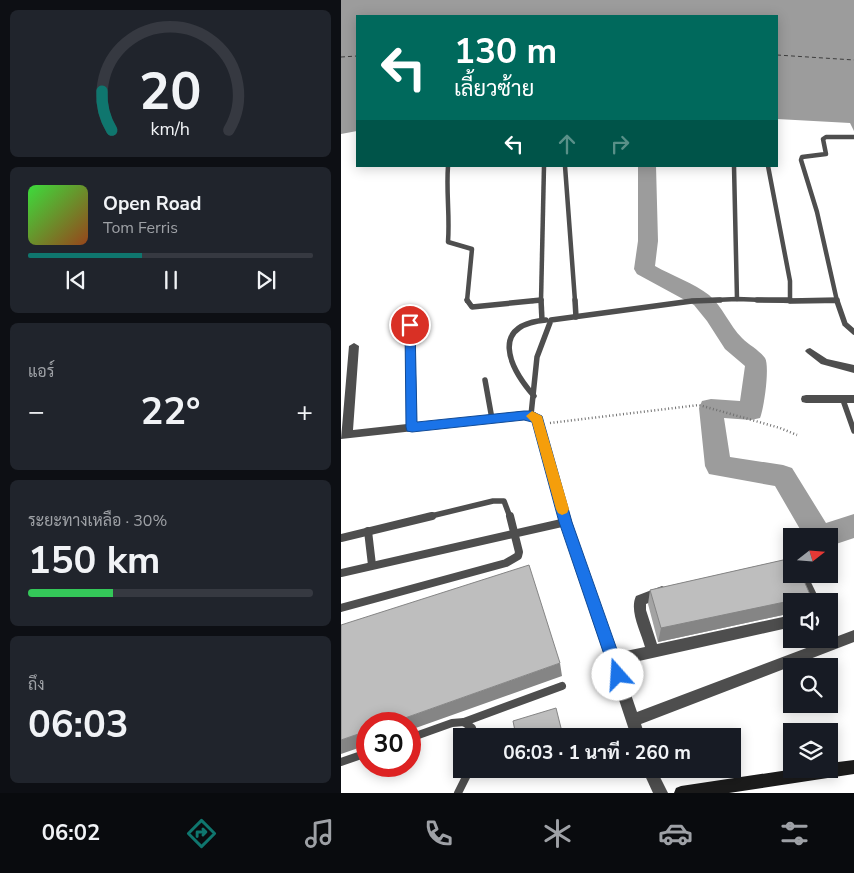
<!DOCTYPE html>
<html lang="th">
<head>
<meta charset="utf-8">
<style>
	body { margin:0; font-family:"Nunito Sans",Sarabun,sans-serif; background:#20242c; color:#f1f3f6; height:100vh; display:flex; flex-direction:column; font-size:19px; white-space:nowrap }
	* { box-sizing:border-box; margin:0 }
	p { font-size:16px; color:#9ea1a6 }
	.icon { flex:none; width:28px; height:28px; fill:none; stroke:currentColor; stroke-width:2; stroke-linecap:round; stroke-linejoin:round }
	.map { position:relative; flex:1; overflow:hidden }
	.side { display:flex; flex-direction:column; gap:10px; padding:10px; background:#0d0f14; width:341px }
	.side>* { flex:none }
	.top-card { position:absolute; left:15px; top:15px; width:422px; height:152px; border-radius:0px; box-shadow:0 2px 12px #0003; background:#00695c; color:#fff; overflow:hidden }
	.needle { width:32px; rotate:73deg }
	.controls { position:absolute; left:442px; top:528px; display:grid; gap:10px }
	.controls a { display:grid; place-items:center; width:55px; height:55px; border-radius:0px; background:#171b24; box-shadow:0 2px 12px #0003; font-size:25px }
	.speed { position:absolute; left:15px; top:712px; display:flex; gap:10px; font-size:25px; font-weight:700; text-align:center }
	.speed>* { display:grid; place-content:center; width:65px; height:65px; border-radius:50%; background:#171b24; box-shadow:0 2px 12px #0003; line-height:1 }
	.speed .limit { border:8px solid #d22; background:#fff; color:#111 }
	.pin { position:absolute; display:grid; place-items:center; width:42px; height:42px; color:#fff; margin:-21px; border:2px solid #fff; border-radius:50%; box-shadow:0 1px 5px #0007 }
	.me { position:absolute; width:55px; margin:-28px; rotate:341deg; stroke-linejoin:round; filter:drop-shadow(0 0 4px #0008) }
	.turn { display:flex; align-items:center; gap:18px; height:105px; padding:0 15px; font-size:22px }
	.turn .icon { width:65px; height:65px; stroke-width:2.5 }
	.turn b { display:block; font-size:35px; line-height:42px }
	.lanes { display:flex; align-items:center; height:48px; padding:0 15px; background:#0003; justify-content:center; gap:25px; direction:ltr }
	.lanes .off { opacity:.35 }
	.big { font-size:38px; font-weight:700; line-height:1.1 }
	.side .widget { flex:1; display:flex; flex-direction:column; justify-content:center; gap:8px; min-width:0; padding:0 18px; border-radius:8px; background:#20242c }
	.side .dial { align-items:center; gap:0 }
	.dial svg { height:130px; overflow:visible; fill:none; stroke:#363941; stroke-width:7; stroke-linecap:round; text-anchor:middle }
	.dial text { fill:#f1f3f6; stroke:none }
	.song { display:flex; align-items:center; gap:15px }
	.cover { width:60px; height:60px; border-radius:8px; background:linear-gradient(135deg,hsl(120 70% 55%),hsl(20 70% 35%)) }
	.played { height:5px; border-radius:2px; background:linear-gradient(90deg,#0f766e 40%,#363941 40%) }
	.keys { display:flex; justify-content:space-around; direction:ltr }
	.heat { display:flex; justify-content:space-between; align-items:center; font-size:28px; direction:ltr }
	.charge { height:8px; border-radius:4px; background:linear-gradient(90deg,#34c759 30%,#363941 0) }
	.trip { position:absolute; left:112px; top:728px; width:288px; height:50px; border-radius:0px; background:#171b24; box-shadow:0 2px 12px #0003; font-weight:700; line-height:50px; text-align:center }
	.menu { display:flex; height:80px; justify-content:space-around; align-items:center; background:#090b0e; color:#9ea1a6 }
	.menu .icon { width:35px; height:35px }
	.menu .selected { color:#0f766e }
	.menu b { font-size:22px; color:#f1f3f6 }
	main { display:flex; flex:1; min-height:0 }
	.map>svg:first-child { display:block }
	.water { fill:#9c9c9c }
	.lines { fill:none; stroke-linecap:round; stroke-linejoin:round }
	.river { fill:#9c9c9c; fill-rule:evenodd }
	.ferry { stroke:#3d3d3d; stroke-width:1; stroke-dasharray:4 3; stroke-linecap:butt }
	.path { stroke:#707070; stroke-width:2.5; stroke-dasharray:1 2.5; stroke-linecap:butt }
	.service-far2 { stroke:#4e4e4e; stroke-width:4.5 }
	.service-far1 { stroke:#4e4e4e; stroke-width:5.5 }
	.service { stroke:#4e4e4e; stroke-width:8 }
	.minor { fill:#4e4e4e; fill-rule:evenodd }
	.secondary { fill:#1b1b1b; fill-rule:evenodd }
	.wall { fill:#a3a3a3 }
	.shaded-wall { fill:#858585 }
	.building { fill:#bebebe; stroke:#858585 }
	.route { fill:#1a73e8; stroke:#114b97 }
	.slow { fill:#f59e0b }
</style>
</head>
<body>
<main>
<section class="side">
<div class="widget dial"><svg viewBox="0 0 100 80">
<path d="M14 69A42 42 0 1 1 86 69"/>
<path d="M14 69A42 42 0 0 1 8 45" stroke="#0f766e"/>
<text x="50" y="56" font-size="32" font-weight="700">20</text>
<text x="50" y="72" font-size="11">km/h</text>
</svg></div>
<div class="widget">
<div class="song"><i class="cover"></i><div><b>Open Road</b><p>Tom Ferris</p></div></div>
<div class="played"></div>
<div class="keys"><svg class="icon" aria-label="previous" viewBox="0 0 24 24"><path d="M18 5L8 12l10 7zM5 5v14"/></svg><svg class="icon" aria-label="pause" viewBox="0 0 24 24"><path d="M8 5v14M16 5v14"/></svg><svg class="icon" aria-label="next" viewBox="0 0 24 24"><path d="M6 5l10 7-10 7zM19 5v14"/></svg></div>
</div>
<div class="widget"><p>แอร์</p>
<div class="heat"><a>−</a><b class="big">22°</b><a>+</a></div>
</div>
<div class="widget"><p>ระยะทางเหลือ · 30%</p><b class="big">150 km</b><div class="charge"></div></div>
<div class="widget"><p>ถึง</p><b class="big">06:03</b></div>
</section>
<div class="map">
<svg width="513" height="793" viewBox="0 0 513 793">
	<rect width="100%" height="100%" fill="#fff"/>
	<!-- water -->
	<polygon class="water" points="0,0 513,0 513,131 509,123 436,119 436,16 16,16 16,131 0,134"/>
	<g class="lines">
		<!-- river -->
		<path class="river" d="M297,166h18l2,75 -3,25c16,9 40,18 54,29 14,12 20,30 33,43 7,7 17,12 23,20 5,8 -1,51 -5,60l-9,2 -27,-2 6,39 53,8 9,3 34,55 28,-9v24l-24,8v-10h-26l-29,-50 -66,-12 -4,-8 -6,-58 3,-7 9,-2 29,2 5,-35 -20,-17 -18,-28 -13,-16 -57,-31 -3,-5 4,-28z"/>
		<!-- ferry -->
		<g class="ferry">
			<polyline points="436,55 513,60"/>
			<polyline points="0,57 16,56"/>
		</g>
		<!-- path -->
		<polyline class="path" points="209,423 358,405 439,428 456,435"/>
		<!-- service-far2 -->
		<g class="service-far2">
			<path d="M107,166c-2,27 2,49 0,76l24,7 -5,52"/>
			<polyline points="224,166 234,301"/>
			<polyline points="393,166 396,299"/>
			<polyline points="191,301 200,300"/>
			<polyline points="200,301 203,166"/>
			<polyline points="351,301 396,299 449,301 449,281 427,166"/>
			<polyline points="449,301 496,301 476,212 460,160 461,157 485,154 482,139 485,137 513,137"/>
		</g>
		<!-- service-far1 -->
		<g class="service-far1">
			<polyline points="126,300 131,307 200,300"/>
			<polyline points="200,300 201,320"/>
			<polyline points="234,300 235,317"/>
			<polyline points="416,300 449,300"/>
			<polyline points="449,301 496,300"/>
			<polyline points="496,301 504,324 513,332"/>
			<polyline points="144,380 151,419"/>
			<path d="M193,396c-26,-30 -44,-71 12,-76"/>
			<polyline points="502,400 513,431"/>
			<polyline points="190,415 196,357 210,320 351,301 379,300"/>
			<polyline points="86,517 152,501 163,501 169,517"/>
		</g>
		<!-- service -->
		<g class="service">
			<polyline points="27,531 31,565"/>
			<polyline points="0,538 91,516"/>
			<polyline points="0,573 225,522"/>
			<polyline points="0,608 165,563 177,556 178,552 169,516"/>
			<polyline points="123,722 221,686"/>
			<polyline points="69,738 111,723 123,722 131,728 133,736"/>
			<polyline points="0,762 26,753"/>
			<polyline points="117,793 129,769"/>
		</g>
		<!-- minor -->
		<g class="minor">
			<path d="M69,322l5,3 2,98 107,-12 11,1 7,5 30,105 44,131 29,-6c-4,-15 -16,-36 -9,-51l26,-10 4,2 2,4 -2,4 -20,8v6l11,34 135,-29v12l-171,38 16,47 217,-82v12l-213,82 4,12h-14l-71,-214 -27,-100 -4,-3h-5l-183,20 8,-93 5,-3 5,3 -6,84 54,-6 -2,-99z"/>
			<polygon points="469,348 486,359 513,365 513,373 480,364 466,353 464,351 466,349"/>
			<polygon points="465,395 513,395 513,403 465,403 461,402 460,399 461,396"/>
			<polygon points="454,574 466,574 479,601 467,601"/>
			<polygon points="301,769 315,769 327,793 312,793"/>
		</g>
		<!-- secondary -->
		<polygon class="secondary" points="513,760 513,774 388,793 333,793 335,788 340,786 454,769 489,769 489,763"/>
	</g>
	<!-- wall -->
	<polygon class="wall" points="451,558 470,601 451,601 451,614 451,613 317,642 307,604 309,590"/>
	<!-- shaded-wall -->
	<g class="shaded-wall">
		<polygon points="458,599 456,601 451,601 451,613 317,642 320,628"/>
		<polygon points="219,663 221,676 69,730 69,724 47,724"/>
		<polygon points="26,731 26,745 0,754 0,740"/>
	</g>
	<!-- building -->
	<g class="building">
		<polygon points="451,558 451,574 460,574 471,599 460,601 458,599 320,628 309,590"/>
		<polygon points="188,565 219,663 47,724 26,724 26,731 0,740 0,625"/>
		<polygon points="215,708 222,736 175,736 172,721"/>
	</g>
	<!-- route -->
	<polygon class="route" points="69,322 74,325 76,422 183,411 190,411 201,416 231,522 285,675 282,680 277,683 272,680 270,675 218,522 191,422 183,420 71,432 66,431 65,427 64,325"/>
	<!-- slow -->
	<polygon class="slow" points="191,411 201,416 202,420 228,509 226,513 221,515 217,513 215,509 191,422 185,416"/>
</svg>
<div class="controls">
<a><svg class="needle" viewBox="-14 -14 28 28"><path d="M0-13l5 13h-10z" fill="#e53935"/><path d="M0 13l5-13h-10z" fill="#9ea1a6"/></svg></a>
<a><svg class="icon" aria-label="sound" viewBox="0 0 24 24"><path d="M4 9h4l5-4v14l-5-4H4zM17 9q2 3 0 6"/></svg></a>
<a><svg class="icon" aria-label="search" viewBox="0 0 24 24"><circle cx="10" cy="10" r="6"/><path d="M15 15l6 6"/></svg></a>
<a><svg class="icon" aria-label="layers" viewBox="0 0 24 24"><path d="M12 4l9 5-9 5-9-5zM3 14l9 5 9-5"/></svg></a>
</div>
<div class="speed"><div class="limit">30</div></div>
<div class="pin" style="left:69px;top:325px;background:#d93025"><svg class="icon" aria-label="arrive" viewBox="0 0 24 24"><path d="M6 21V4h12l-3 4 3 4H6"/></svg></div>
<svg class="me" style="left:277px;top:675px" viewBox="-20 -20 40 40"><circle r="19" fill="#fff"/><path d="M0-13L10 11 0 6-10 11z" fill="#1a73e8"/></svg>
<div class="trip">06:03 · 1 นาที · 260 m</div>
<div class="top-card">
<div class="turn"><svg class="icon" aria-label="left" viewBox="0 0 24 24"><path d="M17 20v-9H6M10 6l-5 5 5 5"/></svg><div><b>130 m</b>เลี้ยวซ้าย</div></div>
<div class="lanes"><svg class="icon" aria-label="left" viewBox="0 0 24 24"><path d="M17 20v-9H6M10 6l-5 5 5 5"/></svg><svg class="icon off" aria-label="ahead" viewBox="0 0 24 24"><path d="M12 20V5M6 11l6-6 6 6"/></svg><svg class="icon off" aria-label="right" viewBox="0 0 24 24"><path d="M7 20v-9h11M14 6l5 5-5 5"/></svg></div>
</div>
</div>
</main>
<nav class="menu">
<b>06:02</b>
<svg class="icon selected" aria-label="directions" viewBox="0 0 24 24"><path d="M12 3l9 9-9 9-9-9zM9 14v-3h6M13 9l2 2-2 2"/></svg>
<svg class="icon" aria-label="music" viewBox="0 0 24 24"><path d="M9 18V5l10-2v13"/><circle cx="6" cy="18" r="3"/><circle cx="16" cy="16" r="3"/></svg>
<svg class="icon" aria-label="phone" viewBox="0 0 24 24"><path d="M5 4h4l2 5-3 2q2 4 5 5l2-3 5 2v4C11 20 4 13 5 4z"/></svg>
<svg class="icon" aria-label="climate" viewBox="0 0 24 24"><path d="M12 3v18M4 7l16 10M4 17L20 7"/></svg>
<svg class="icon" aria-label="car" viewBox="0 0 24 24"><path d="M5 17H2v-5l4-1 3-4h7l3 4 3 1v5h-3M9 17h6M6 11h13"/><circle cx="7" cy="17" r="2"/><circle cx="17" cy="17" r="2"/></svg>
<svg class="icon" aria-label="filters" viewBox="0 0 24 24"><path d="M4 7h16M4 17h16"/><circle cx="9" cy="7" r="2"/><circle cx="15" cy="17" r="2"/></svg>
</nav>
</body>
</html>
